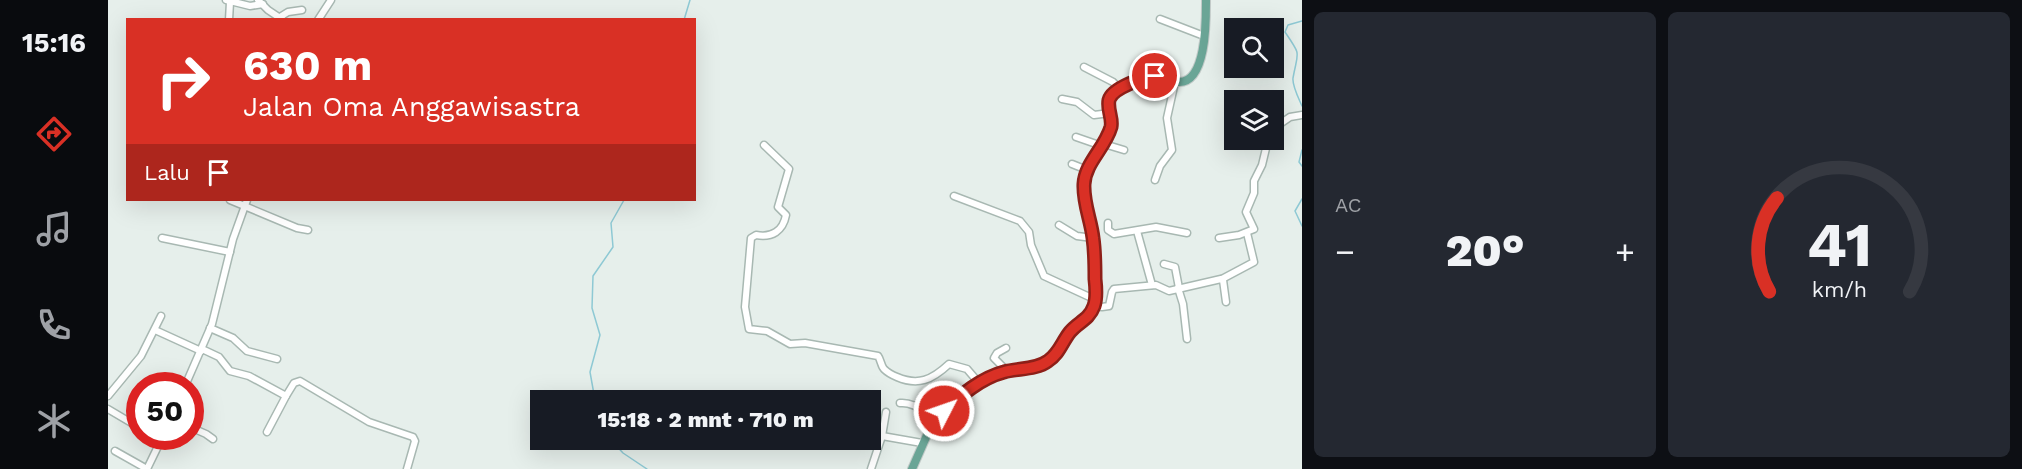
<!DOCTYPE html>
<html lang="id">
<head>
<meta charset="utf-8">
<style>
	body { margin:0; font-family:"Work Sans",sans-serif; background:#242831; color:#f1f3f6; height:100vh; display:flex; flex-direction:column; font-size:22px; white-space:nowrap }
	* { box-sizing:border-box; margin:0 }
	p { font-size:20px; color:#9ea1a6 }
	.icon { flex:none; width:33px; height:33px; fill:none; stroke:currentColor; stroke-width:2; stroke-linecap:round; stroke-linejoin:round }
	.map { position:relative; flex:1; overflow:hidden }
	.panel { display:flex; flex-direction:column; gap:12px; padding:12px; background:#0d0f14; width:720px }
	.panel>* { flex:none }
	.banner { position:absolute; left:18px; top:18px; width:570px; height:183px; border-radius:0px; box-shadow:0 6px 24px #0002; background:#d93025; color:#fff; overflow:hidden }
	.controls { position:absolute; left:1116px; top:18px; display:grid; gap:12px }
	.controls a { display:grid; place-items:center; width:60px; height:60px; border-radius:0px; background:#171b24; box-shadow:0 6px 24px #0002; font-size:30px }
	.speed { position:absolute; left:18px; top:372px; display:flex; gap:12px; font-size:30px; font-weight:700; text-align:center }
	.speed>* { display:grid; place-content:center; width:78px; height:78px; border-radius:50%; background:#171b24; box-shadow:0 6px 24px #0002; line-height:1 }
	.speed .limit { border:9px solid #d22; background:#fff; color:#111 }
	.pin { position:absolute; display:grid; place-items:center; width:51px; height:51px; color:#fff; margin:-26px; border:3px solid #fff; border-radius:50%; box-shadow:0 2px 6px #0007 }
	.me { position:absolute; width:66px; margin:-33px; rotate:49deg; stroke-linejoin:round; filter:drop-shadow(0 0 4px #0008) }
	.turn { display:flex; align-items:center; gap:21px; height:126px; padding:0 18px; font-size:27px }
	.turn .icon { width:78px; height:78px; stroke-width:2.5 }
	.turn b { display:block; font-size:42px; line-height:51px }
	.then { display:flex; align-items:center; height:57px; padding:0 18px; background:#0003; gap:12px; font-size:22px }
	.big { font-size:45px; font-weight:800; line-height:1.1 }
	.panel .tile { flex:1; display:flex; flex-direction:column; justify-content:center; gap:9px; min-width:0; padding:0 21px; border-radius:9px; background:#242831 }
	.panel .dial { align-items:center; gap:0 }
	.dial svg { height:156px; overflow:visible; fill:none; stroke:#363941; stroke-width:7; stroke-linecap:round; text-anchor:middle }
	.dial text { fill:#f1f3f6; stroke:none }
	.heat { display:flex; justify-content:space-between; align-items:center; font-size:33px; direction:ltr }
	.panel .tiles { flex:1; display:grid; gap:12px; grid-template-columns:repeat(2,1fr) }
	.trip { position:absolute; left:422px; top:390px; width:351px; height:60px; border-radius:0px; background:#171b24; box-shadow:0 6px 24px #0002; font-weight:800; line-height:60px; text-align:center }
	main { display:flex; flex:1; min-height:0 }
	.dock { display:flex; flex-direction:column; width:108px; justify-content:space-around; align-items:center; background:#090b0e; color:#9ea1a6 }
	.dock .icon { width:42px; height:42px }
	.dock .current { color:#d93025 }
	.dock b { font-size:27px; color:#f1f3f6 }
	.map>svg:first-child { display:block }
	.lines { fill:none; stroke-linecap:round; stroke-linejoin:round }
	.stream { stroke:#8ec9d4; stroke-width:1.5 }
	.minor-casing { stroke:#a8b8b2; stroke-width:9 }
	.major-casing { stroke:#c2cac8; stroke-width:10 }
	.minor { stroke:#fff; stroke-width:6 }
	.major { stroke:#6aa596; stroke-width:8 }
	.route-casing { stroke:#8d1f18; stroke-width:15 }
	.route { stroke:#d93025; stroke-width:10 }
</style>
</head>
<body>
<main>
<nav class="dock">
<b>15:16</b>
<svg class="icon current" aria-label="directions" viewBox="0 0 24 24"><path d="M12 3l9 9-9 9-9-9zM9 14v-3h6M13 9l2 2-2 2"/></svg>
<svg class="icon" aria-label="music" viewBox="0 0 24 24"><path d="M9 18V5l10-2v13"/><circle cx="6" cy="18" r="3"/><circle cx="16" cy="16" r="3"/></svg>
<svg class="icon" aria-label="phone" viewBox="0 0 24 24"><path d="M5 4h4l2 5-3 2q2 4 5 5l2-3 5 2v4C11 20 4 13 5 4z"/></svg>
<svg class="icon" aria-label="climate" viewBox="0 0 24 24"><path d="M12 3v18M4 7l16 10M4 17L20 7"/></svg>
</nav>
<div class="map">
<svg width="1194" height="469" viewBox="0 0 1194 469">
	<rect width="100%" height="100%" fill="#e6efeb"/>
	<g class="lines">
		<!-- stream -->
		<g class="stream">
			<polyline points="576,20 582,0"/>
			<path d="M1194,21l-14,4 -3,7c17,25 13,18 8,46 -1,8 6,21 9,28"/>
			<polyline points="1194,150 1191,162 1194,166"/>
			<polyline points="1194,199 1187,211 1194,226"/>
			<polyline points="487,400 482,372 492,335 484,308 485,276 505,247 503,223 516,200"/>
			<polyline points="503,440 515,453 539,469"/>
		</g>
		<defs>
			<g id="minor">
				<polyline points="118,0 142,6 155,4"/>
				<polyline points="150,0 160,10 175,20"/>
				<polyline points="172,17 180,12 194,10"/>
				<polyline points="1052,19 1096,36"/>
				<polyline points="121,20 122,2"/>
				<polyline points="210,20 223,0"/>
				<polyline points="976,67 1005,82 1012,89"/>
				<polyline points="954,99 969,102 986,115 1002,113"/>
				<polyline points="1166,128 1182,117 1194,115"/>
				<polyline points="968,137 994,146"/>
				<polyline points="996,144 1016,150"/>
				<path d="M656,145l25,24 -11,38 8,8c-3,16 -14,23 -30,20l-5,3 -6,69 4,22 18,2 23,13 15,-1 73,13c3,4 3,10 6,13 4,4 8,6 13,8 21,9 35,3 52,-13l18,5 12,14"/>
				<polyline points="964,164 979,170"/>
				<polyline points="1047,180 1052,166 1064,150 1059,118 1067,82"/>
				<polyline points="846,196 912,221 921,232 923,245 936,276 988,300"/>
				<polyline points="122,200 189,228 200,230"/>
				<polyline points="1000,223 1000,230 1006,234 1048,227 1079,233"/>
				<polyline points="951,225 969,236 985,238"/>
				<polyline points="1029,231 1044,285"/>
				<polyline points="54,238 122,252"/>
				<polyline points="1111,238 1131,235 1146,229 1138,212 1146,193 1146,181 1154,165 1160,140"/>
				<polyline points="1056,264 1067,267 1071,288"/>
				<polyline points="1114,279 1146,262 1139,233"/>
				<polyline points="1070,288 1075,304 1079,339"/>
				<polyline points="987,306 994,307 1001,306 1004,292 1006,289 1048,285 1061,291 1113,279 1115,280 1118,302"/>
				<polyline points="102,328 125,338 139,351 169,359"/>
				<polyline points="47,330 93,351"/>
				<polyline points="898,348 889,353 886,358 899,371"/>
				<polyline points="94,349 111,357 122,371 141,376 178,396 186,383 192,381 261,422 305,437 307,441 299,469"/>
				<polyline points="77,386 104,324 125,239 139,200"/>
				<polyline points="0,396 33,356 53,316"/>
				<path d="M792,403c11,-1 12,3 21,5 8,2 13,0 19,7"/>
				<polyline points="0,409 32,428"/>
				<polyline points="82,427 98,434 105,439"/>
				<polyline points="159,432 178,396"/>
				<polyline points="774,436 814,443"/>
				<polyline points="7,451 39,469"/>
				<polyline points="39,469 55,436"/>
				<polyline points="763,469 774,436 778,412"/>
			</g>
			<path id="major" d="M804,469l19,-43 25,-26 23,-17 17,-9 34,-6 19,-8 8,-8 14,-21 20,-18 5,-18 -2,-42 -10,-55v-15l3,-13 17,-26 7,-18 -2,-28c5,-7 12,-9 19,-13 10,-5 20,-11 31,-8 7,2 12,5 19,5 29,2 28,-63 28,-82"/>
		</defs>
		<!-- minor casing -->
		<use href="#minor" class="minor-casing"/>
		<!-- major casing -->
		<use href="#major" class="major-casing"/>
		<!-- minor -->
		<use href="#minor" class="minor"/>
		<!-- major -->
		<use href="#major" class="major"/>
	</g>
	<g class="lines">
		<defs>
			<path id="route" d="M836,411c17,-16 37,-33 60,-39 14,-4 32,-2 44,-11 11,-7 14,-19 22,-29 8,-10 19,-12 24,-26 3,-8 2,-18 1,-27 0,-13 0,-27 -2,-41 -2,-18 -10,-35 -9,-54 1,-21 21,-36 27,-57 2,-9 -4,-17 -2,-27 3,-12 35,-23 46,-24"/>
		</defs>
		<!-- route casing -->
		<use href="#route" class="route-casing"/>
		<!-- route -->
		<use href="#route" class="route"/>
	</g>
</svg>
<div class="controls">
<a><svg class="icon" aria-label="search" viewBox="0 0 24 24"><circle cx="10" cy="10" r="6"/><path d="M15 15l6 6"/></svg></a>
<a><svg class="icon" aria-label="layers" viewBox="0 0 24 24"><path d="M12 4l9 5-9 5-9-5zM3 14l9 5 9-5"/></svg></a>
</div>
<div class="speed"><div class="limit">50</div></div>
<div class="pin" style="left:1047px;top:76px;background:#d93025"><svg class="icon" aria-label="arrive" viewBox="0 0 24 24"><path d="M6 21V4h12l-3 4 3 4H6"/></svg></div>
<svg class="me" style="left:836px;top:411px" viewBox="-20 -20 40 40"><circle r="17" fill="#d93025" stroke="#fff" stroke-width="3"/><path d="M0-11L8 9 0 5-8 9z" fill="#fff"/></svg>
<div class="trip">15:18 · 2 mnt · 710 m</div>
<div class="banner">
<div class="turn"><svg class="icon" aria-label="right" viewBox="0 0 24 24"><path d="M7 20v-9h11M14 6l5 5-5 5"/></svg><div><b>630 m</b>Jalan Oma Anggawisastra</div></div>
<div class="then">Lalu<svg class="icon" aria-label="arrive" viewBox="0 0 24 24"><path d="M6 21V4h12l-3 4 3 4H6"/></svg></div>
</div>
</div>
<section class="panel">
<div class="tiles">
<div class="tile"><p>AC</p>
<div class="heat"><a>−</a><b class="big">20°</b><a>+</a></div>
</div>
<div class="tile dial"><svg viewBox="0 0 100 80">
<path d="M14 69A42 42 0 1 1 86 69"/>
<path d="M14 69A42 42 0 0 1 18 21" stroke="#d93025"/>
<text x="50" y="56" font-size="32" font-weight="700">41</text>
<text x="50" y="72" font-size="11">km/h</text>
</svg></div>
</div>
</section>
</main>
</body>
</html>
